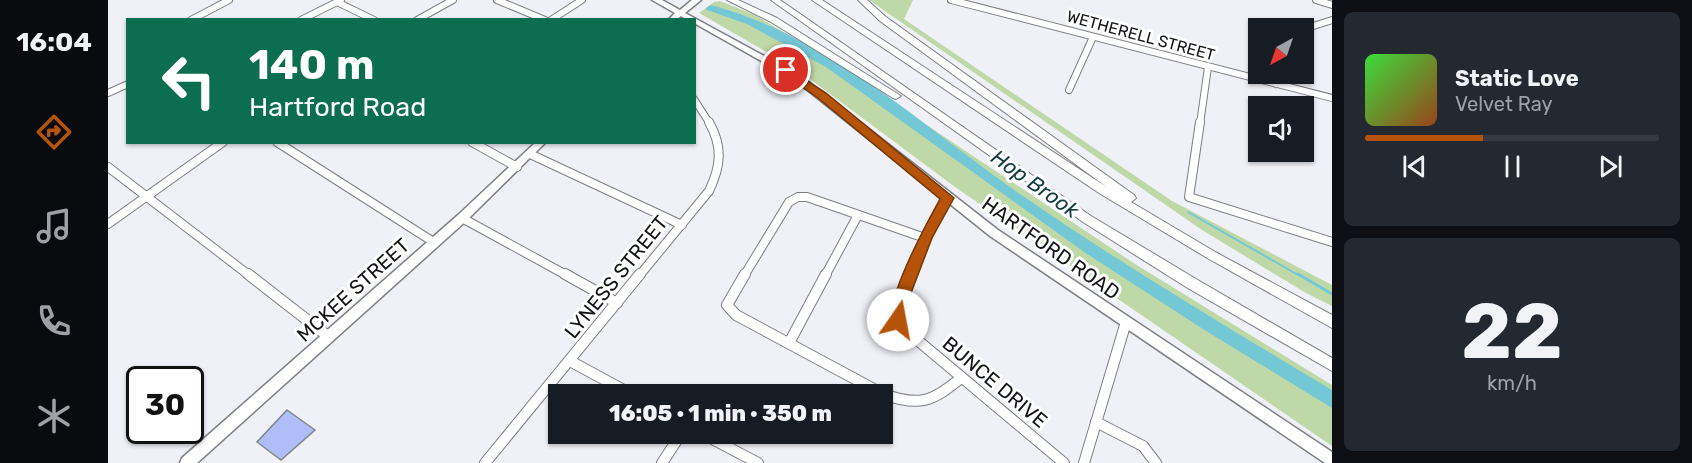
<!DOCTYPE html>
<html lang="en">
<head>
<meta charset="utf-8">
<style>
	body { margin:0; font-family:Rubik,sans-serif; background:#242831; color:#f1f3f6; height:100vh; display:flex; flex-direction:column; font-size:22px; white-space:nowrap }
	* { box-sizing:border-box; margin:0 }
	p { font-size:20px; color:#9ea1a6 }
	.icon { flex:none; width:33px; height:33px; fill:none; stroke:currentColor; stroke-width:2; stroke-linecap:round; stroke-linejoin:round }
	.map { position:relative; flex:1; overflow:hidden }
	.side { display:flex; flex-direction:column; gap:12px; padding:12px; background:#0d0f14; width:360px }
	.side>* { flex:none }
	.guide { position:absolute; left:18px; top:18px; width:570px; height:126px; border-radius:0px; box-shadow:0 2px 4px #0004; background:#0b6e4f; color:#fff; overflow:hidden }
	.needle { width:39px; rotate:220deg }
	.buttons { position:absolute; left:1140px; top:18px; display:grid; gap:12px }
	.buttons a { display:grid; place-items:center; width:66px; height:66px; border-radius:0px; background:#171b24; box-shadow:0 2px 4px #0004; font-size:30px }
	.speed { position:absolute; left:18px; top:366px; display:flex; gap:12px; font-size:30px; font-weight:700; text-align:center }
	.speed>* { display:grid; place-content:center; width:78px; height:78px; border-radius:50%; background:#171b24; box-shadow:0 2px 4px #0004; line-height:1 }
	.speed .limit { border:3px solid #111; border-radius:9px; background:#fff; color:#111 }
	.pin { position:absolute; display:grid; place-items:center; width:51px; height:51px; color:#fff; margin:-26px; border:3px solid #fff; border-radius:50%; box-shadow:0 2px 6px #0007 }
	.me { position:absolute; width:66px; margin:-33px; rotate:12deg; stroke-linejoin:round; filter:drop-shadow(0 0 4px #0008) }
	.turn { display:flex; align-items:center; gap:21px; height:126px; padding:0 24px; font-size:27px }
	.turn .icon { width:78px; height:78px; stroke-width:2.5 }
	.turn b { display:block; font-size:42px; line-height:51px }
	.side .card { flex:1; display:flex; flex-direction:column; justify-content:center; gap:9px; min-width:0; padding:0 21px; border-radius:9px; background:#242831 }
	.side .dial { align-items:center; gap:0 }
	.dial b { font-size:78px; line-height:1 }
	.song { display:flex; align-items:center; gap:18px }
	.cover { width:72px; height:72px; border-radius:9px; background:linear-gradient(135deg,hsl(120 70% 55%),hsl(20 70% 35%)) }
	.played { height:6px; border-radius:3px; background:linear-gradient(90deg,#b45309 40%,#363941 40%) }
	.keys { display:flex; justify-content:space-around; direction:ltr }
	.trip { position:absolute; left:440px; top:384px; width:345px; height:60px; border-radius:0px; background:#171b24; box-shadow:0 2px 4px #0004; font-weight:800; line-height:60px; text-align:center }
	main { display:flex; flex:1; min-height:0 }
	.tab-bar { display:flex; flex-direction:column; width:108px; justify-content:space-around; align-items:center; background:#090b0e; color:#9ea1a6 }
	.tab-bar .icon { width:42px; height:42px }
	.tab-bar .active { color:#b45309 }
	.tab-bar b { font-size:27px; color:#f1f3f6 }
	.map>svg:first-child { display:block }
	.green { fill:#bfd8a7 }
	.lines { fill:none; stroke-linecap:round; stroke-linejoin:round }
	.stream-far1 { stroke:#74c8d5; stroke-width:2 }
	.stream { stroke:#74c8d5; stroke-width:3 }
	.river { fill:#74c8d5; fill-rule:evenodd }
	.building { fill:#afbef8; stroke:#83858a; stroke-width:1.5 }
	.minor-far2-casing { stroke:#7d7f84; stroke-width:8 }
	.minor-far1-casing { stroke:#7d7f84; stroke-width:10 }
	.minor-casing { stroke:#7d7f84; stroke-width:12 }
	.major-casing { stroke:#7d7f84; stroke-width:3 }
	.highway-casing { stroke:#7d7f84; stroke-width:2 }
	.minor-far2 { stroke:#fff; stroke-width:6 }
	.minor-far1 { stroke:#fff; stroke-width:8 }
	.minor { stroke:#fff; stroke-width:10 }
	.major { fill:#fff; fill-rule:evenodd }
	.highway { fill:#fff; fill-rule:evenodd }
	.route { fill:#b45309; stroke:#753606; stroke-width:1.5 }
	.labels { text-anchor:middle; stroke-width:6; stroke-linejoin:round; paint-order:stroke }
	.far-street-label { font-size:16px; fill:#131416; stroke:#fff }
	.street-label { font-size:20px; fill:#131416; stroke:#fff }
	.water-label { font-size:21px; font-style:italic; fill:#133c41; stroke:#fff }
</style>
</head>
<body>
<main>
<nav class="tab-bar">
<b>16:04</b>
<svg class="icon active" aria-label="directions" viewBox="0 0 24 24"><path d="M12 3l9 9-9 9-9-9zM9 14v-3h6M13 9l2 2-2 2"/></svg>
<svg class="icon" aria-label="music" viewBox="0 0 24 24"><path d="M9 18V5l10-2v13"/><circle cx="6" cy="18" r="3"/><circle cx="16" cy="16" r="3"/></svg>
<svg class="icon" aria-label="phone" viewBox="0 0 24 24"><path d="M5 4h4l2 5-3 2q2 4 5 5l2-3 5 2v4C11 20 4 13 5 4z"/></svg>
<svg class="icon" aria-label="climate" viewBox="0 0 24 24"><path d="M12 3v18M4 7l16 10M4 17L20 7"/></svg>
</nav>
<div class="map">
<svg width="1224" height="463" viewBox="0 0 1224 463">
	<rect width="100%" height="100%" fill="#eff1f7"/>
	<!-- green -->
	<g class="green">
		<polygon points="761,0 805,0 796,19 1064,201 1224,285 1224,306 1198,293 1094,230"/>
		<polygon points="612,1 647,15 711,53 1027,264 1224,385 1224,446 847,187 690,70 591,13 606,2"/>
	</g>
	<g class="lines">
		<!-- stream-far1 -->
		<polyline class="stream-far1" points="1080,212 1192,276"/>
		<!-- stream -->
		<polyline class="stream" points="1190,274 1224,294"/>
		<!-- river -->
		<path class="river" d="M603,5c117,31 212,122 309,189 101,70 207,133 312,196v18l-126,-77 -119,-77 -261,-187 -79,-43 -40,-14 -1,-2z"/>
	</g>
	<!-- building -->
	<polygon class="building" points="179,410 207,430 173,460 149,442"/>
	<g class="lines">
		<defs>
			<g id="minor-far2">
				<polyline points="389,0 437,20"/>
				<polyline points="843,0 1224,98"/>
				<polyline points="1208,0 1224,5"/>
				<polyline points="229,2 266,20"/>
				<polyline points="83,20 121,0"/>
				<polyline points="193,20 233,0"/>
				<polyline points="309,20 345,0"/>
				<polyline points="443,20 474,0"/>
				<polyline points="1196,34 1199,28 1224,20"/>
				<polyline points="1168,84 1175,74"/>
				<polyline points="961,90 985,37"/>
				<polyline points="0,93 20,84"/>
				<polyline points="586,99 602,124"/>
				<polyline points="1092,124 1100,67"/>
			</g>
			<g id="minor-far1">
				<polyline points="1092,122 1081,197 1224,242"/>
				<polyline points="169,142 327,243"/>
				<polyline points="364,142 409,167"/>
				<polyline points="422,154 574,225"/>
				<polyline points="0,167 142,276"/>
				<polyline points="354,218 460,276"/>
				<polyline points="0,224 115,142"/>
				<path d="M531,276l70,-85c12,-25 14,-44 0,-69"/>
				<polyline points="636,276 681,202 690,197 699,197 817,238"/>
				<polyline points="717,276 750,215"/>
				<polyline points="801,276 817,237 839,197"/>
			</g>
			<g id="minor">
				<polyline points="140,274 221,337"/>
				<polyline points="457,274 509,303"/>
				<path d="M637,274l-18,31 9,10 147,79c36,13 49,8 78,-16"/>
				<path d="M801,274c-6,17 -17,38 -6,54l161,135"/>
				<polyline points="681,343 718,274"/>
				<polyline points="462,361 523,394"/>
				<polyline points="988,422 1035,446 1048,463"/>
				<polyline points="595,434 650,463"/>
				<polyline points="377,463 532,274"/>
				<polyline points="554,463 573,434"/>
				<polyline points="976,463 1018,322"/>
			</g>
			<g id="major">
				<polygon points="544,0 554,0 572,10 584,0 593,0 577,13 693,76 890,230 1224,452 1224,463 1217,463 882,236 687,80 586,23 586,20 579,20 573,16 568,20 560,20 567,13"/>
				<polygon points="428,142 438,142 358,221 89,463 72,463 74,458 350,215"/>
			</g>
			<g id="highway">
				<polygon points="619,0 630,0 669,18 793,96 788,99 785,98 663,22"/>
				<polygon points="663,0 672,0 983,216 1088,279 1224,358 1224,371 1078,287 975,222"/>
				<polygon points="704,0 714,0 1000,188 772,21 750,0 759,0 778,17 1026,195 1028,198 1023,202 1109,253 1224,315 1224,328 1101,259 991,193"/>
			</g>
		</defs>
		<!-- minor-far2 casing -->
		<use href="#minor-far2" class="minor-far2-casing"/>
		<!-- minor-far1 casing -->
		<use href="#minor-far1" class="minor-far1-casing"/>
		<!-- minor casing -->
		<use href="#minor" class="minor-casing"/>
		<!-- major casing -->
		<use href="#major" class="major-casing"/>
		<!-- highway casing -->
		<use href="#highway" class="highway-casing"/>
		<!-- minor-far2 -->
		<use href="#minor-far2" class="minor-far2"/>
		<!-- minor-far1 -->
		<use href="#minor-far1" class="minor-far1"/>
		<!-- minor -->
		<use href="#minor" class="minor"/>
		<!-- major -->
		<use href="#major" class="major"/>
		<!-- highway -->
		<use href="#highway" class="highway"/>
	</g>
	<!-- route -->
	<path class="route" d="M678,67l40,26 128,105 -22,40 -26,68 -3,19h-10c-11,-22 35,-104 47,-126l-122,-101 -36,-25 -2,-3z"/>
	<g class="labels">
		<!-- far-street labels -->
		<g class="far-street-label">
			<text transform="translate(1033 35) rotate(15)" y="6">WETHERELL STREET</text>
		</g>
		<!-- street labels -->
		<g class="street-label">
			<text transform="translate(943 248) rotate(35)" y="7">HARTFORD ROAD</text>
			<text transform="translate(508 277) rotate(-51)" y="7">LYNESS STREET</text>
			<text transform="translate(245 290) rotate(-42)" y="7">MCKEE STREET</text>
			<text transform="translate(887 382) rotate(40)" y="7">BUNCE DRIVE</text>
		</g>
		<!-- water labels -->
		<g class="water-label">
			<text transform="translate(927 184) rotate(35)" y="7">Hop Brook</text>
		</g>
	</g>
</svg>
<div class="buttons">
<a><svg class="needle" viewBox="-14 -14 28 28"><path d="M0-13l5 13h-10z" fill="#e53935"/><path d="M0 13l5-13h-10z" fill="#9ea1a6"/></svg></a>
<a><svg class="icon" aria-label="sound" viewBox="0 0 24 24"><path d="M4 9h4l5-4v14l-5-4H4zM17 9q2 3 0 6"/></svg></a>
</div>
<div class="speed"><div class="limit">30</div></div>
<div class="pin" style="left:678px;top:70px;background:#d93025"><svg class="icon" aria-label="arrive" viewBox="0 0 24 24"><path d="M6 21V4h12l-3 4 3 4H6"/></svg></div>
<svg class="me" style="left:790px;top:320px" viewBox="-20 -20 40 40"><circle r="19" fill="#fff"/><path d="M0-13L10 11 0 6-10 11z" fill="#b45309"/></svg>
<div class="trip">16:05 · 1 min · 350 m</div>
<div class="guide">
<div class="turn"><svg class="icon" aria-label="left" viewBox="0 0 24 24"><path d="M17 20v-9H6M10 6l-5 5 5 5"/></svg><div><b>140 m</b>Hartford Road</div></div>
</div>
</div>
<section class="side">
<div class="card">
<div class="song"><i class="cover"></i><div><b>Static Love</b><p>Velvet Ray</p></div></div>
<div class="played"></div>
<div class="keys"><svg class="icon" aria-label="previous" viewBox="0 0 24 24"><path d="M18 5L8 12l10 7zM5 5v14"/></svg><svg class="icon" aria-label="pause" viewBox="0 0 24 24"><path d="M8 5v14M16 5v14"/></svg><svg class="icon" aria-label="next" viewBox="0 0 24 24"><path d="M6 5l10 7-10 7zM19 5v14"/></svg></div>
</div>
<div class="card dial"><b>22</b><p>km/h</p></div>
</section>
</main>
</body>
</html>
